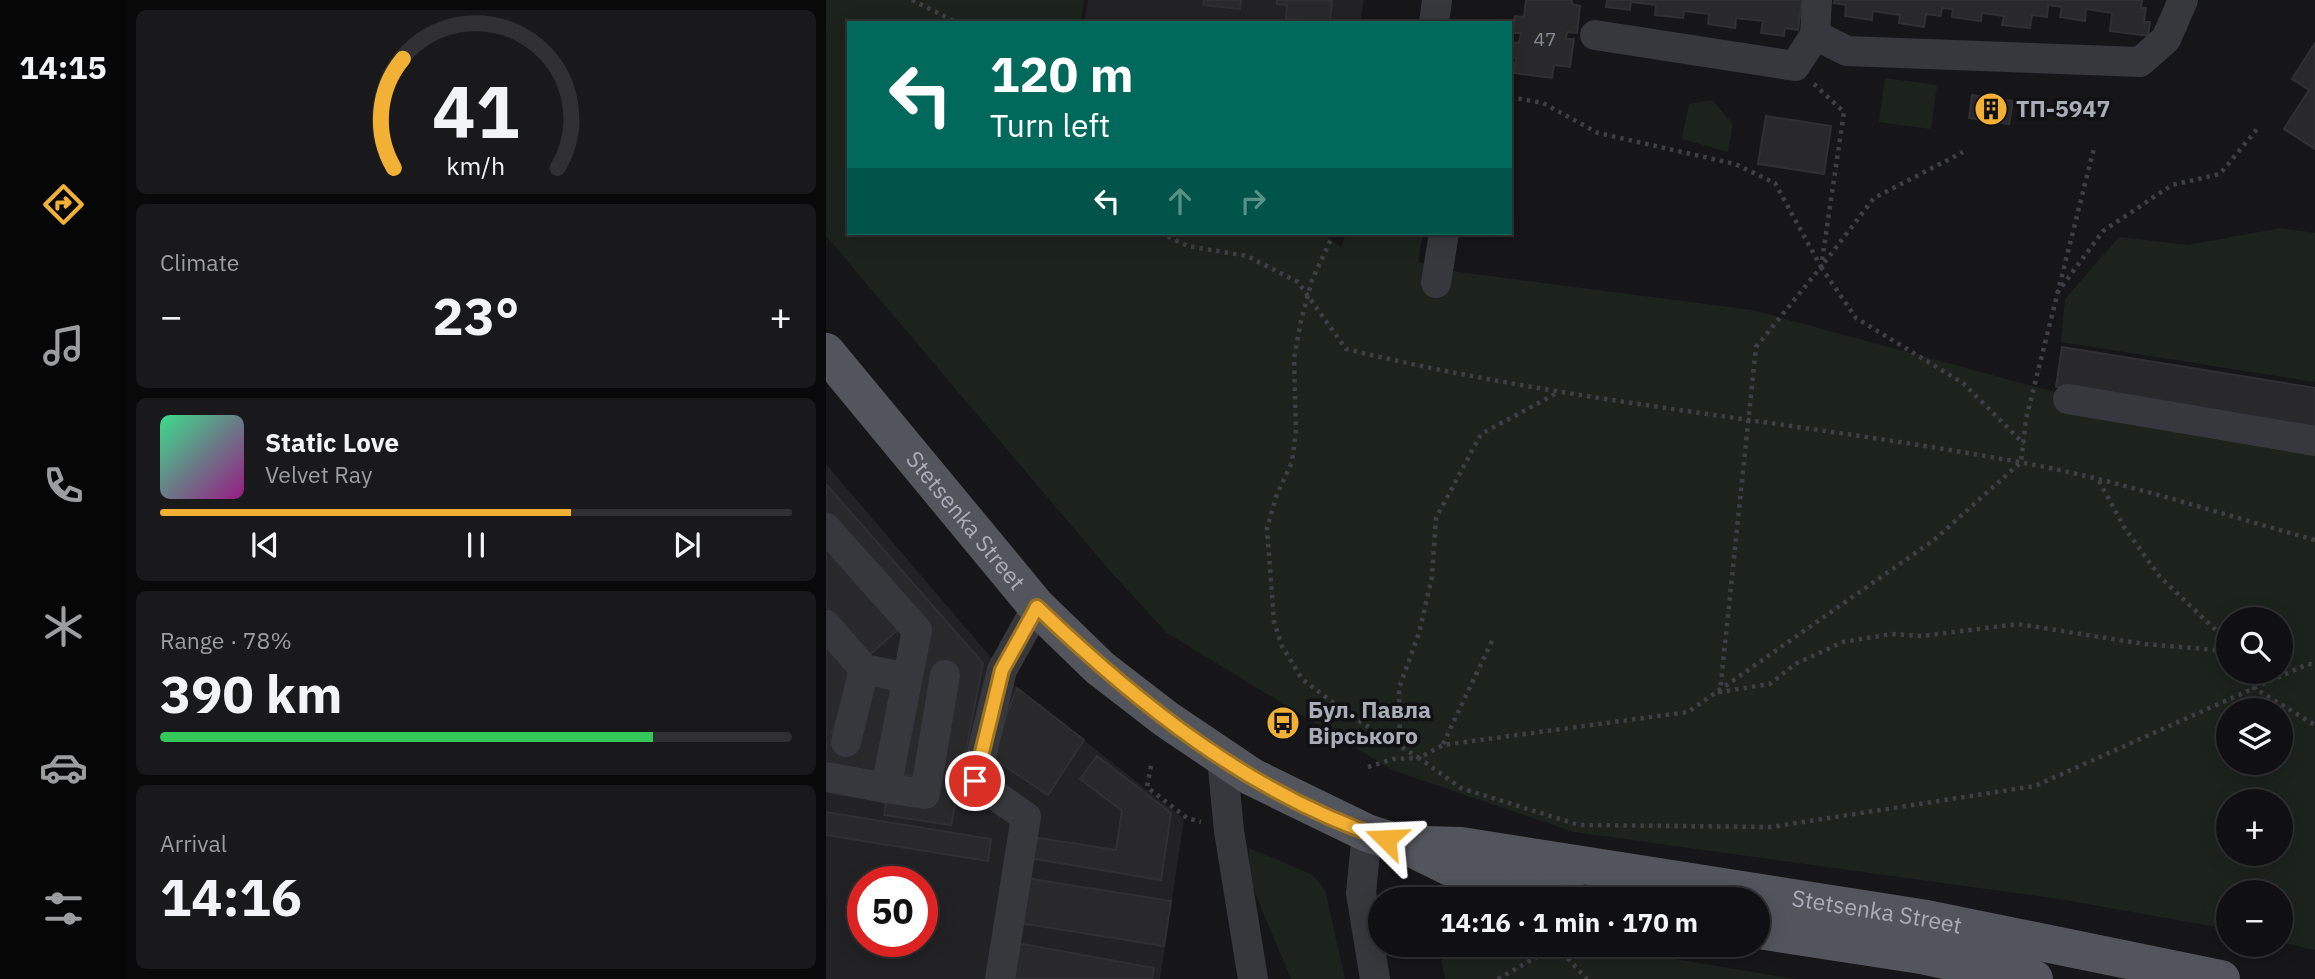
<!DOCTYPE html>
<html lang="en">
<head>
<meta charset="utf-8">
<style>
	body { margin:0; font-family:"IBM Plex Sans",sans-serif; background:#19191b; color:#f1f3f6; height:100vh; display:flex; flex-direction:column; font-size:26px; white-space:nowrap }
	* { box-sizing:border-box; margin:0 }
	p { font-size:23px; color:#9c9d9f }
	.icon { flex:none; width:38px; height:38px; fill:none; stroke:currentColor; stroke-width:2; stroke-linecap:round; stroke-linejoin:round }
	.map { position:relative; flex:1; overflow:hidden }
	.sheet { display:flex; flex-direction:column; gap:10px; padding:10px; background:#09090a; width:700px }
	.sheet>* { flex:none }
	.banner { position:absolute; left:21px; top:21px; width:665px; height:214px; border-radius:0px; box-shadow:0 4px 18px #0003,0 0 0 2px #303032; background:#00695c; color:#fff; overflow:hidden }
	.tools { position:absolute; left:1390px; top:607px; display:grid; gap:14px }
	.tools a { display:grid; place-items:center; width:77px; height:77px; border-radius:50%; background:#101012; box-shadow:0 4px 18px #0003,0 0 0 2px #303032; font-size:35px }
	.speed { position:absolute; left:21px; top:866px; display:flex; gap:14px; font-size:35px; font-weight:700; text-align:center }
	.speed>* { display:grid; place-content:center; width:91px; height:91px; border-radius:50%; background:#101012; box-shadow:0 4px 18px #0003,0 0 0 2px #303032; line-height:1 }
	.speed .limit { border:10px solid #d22; background:#fff; color:#111 }
	.pin { position:absolute; display:grid; place-items:center; width:60px; height:60px; color:#fff; margin:-30px; border:4px solid #fff; border-radius:50%; box-shadow:0 2px 7px #0007 }
	.me { position:absolute; width:77px; margin:-38px; rotate:291deg; stroke-linejoin:round; filter:drop-shadow(0 0 5px #0008) }
	.turn { display:flex; align-items:center; gap:24px; height:147px; padding:0 28px; font-size:32px }
	.turn .icon { width:91px; height:91px; stroke-width:2.5 }
	.turn b { display:block; font-size:49px; line-height:60px }
	.lanes { display:flex; align-items:center; height:66px; padding:0 28px; background:#0003; justify-content:center; gap:35px; direction:ltr }
	.lanes .off { opacity:.35 }
	.big { font-size:52px; font-weight:800; line-height:1.1 }
	.sheet .tile { flex:1; display:flex; flex-direction:column; justify-content:center; gap:10px; min-width:0; padding:0 24px; border-radius:10px; background:#19191b }
	.sheet .dial { align-items:center; gap:0 }
	.dial svg { height:182px; overflow:visible; fill:none; stroke:#303032; stroke-width:7; stroke-linecap:round; text-anchor:middle }
	.dial text { fill:#f1f3f6; stroke:none }
	.song { display:flex; align-items:center; gap:21px }
	.cover { width:84px; height:84px; border-radius:10px; background:linear-gradient(135deg,hsl(150 70% 55%),hsl(310 70% 35%)) }
	.played { height:7px; border-radius:4px; background:linear-gradient(90deg,#f2b134 65%,#303032 65%) }
	.keys { display:flex; justify-content:space-around; direction:ltr }
	.heat { display:flex; justify-content:space-between; align-items:center; font-size:38px; direction:ltr }
	.charge { height:10px; border-radius:5px; background:linear-gradient(90deg,#34c759 78%,#303032 0) }
	.trip { position:absolute; left:542px; top:887px; width:402px; height:70px; border-radius:35px; background:#101012; box-shadow:0 4px 18px #0003,0 0 0 2px #303032; font-weight:800; line-height:70px; text-align:center }
	main { display:flex; flex:1; min-height:0 }
	.tab-bar { display:flex; flex-direction:column; width:126px; justify-content:space-around; align-items:center; background:#060607; color:#9c9d9f }
	.tab-bar .icon { width:49px; height:49px }
	.tab-bar .current { color:#f2b134 }
	.tab-bar b { font-size:32px; color:#f1f3f6 }
	.map>svg:first-child { display:block }
	.built { fill:#222225; fill-rule:evenodd }
	.green { fill:#1c231d; fill-rule:evenodd }
	.building { fill:#29292c; stroke:#303034; stroke-width:2 }
	.lines { fill:none; stroke-linecap:round; stroke-linejoin:round }
	.path { stroke:#3d3f44; stroke-width:4.5; stroke-dasharray:3.5 5; stroke-linecap:butt }
	.minor { stroke:#37383d; stroke-width:30 }
	.major { stroke:#53555c; stroke-width:38 }
	.route-casing { stroke:#9d7322; stroke-width:18 }
	.route { stroke:#f2b134; stroke-width:12 }
	.labels { text-anchor:middle; stroke-width:7; stroke-linejoin:round; paint-order:stroke }
	.number-label { font-size:19px; fill:#888b94 }
	.poi-label { font-size:23px; font-weight:bold; fill:#a8adb8; stroke:#111113; text-anchor:start }
	.street-label { font-size:23px; fill:#a8adb8; stroke:#111113 }
</style>
</head>
<body>
<main>
<nav class="tab-bar">
<b>14:15</b>
<svg class="icon current" aria-label="directions" viewBox="0 0 24 24"><path d="M12 3l9 9-9 9-9-9zM9 14v-3h6M13 9l2 2-2 2"/></svg>
<svg class="icon" aria-label="music" viewBox="0 0 24 24"><path d="M9 18V5l10-2v13"/><circle cx="6" cy="18" r="3"/><circle cx="16" cy="16" r="3"/></svg>
<svg class="icon" aria-label="phone" viewBox="0 0 24 24"><path d="M5 4h4l2 5-3 2q2 4 5 5l2-3 5 2v4C11 20 4 13 5 4z"/></svg>
<svg class="icon" aria-label="climate" viewBox="0 0 24 24"><path d="M12 3v18M4 7l16 10M4 17L20 7"/></svg>
<svg class="icon" aria-label="car" viewBox="0 0 24 24"><path d="M5 17H2v-5l4-1 3-4h7l3 4 3 1v5h-3M9 17h6M6 11h13"/><circle cx="7" cy="17" r="2"/><circle cx="17" cy="17" r="2"/></svg>
<svg class="icon" aria-label="filters" viewBox="0 0 24 24"><path d="M4 7h16M4 17h16"/><circle cx="9" cy="7" r="2"/><circle cx="15" cy="17" r="2"/></svg>
</nav>
<section class="sheet">
<div class="tile dial"><svg viewBox="0 0 100 80">
<path d="M14 69A42 42 0 1 1 86 69"/>
<path d="M14 69A42 42 0 0 1 18 21" stroke="#f2b134"/>
<text x="50" y="56" font-size="32" font-weight="700">41</text>
<text x="50" y="72" font-size="11">km/h</text>
</svg></div>
<div class="tile"><p>Climate</p>
<div class="heat"><a>−</a><b class="big">23°</b><a>+</a></div>
</div>
<div class="tile">
<div class="song"><i class="cover"></i><div><b>Static Love</b><p>Velvet Ray</p></div></div>
<div class="played"></div>
<div class="keys"><svg class="icon" aria-label="previous" viewBox="0 0 24 24"><path d="M18 5L8 12l10 7zM5 5v14"/></svg><svg class="icon" aria-label="pause" viewBox="0 0 24 24"><path d="M8 5v14M16 5v14"/></svg><svg class="icon" aria-label="next" viewBox="0 0 24 24"><path d="M6 5l10 7-10 7zM19 5v14"/></svg></div>
</div>
<div class="tile"><p>Range · 78%</p><b class="big">390 km</b><div class="charge"></div></div>
<div class="tile"><p>Arrival</p><b class="big">14:16</b></div>
</section>
<div class="map">
<svg width="1489" height="979" viewBox="0 0 1489 979">
	<rect width="100%" height="100%" fill="#161618"/>
	<!-- built -->
	<g class="built">
		<polygon points="262,0 538,0 534,23 258,23"/>
		<path d="M0,464l191,224 167,131 -24,160h-334zM37,882h59v60h-59z"/>
	</g>
	<!-- green -->
	<g class="green">
		<path d="M0,0h258l-3,23h-232v210h474l18,14 5,-14h77l-5,29 41,10 293,38 295,80 268,51v509l-35,-8v-50h-52v37l-169,-30 -485,-67 -182,-62 -225,-137 -57,-62 -284,-335zM1402,620h52v52h-52zM1402,710h52v53h-52zM1402,802h52v52h-52z"/>
		<polygon points="1059,78 1111,85 1105,129 1053,122"/>
		<polygon points="886,100 907,124 902,152 856,139 863,104"/>
		<polygon points="1455,228 1489,233 1489,382 1235,342 1239,299 1293,237 1362,245"/>
		<polygon points="423,848 487,875 499,890 519,979 465,979 424,881"/>
		<polygon points="613,945 766,945 969,979 619,979"/>
	</g>
	<!-- building -->
	<g class="building">
		<polygon points="378,0 415,0 414,9 377,5"/>
		<polygon points="451,0 506,0 504,22 460,18 461,5 451,4"/>
		<polygon points="700,0 746,0 746,4 754,6 751,33 741,32 740,39 748,39 744,67 728,65 726,78 688,73 690,58 684,57 684,42 693,43 695,33 687,33 689,16 698,17"/>
		<polygon points="781,0 976,0 972,30 959,28 958,36 935,33 937,21 910,18 909,28 882,24 883,14 858,11 857,18 829,15 830,5 805,2 804,10 780,7"/>
		<polygon points="1009,0 1316,0 1315,8 1320,8 1318,22 1324,22 1322,36 1284,31 1286,13 1260,9 1259,21 1234,17 1236,7 1222,5 1221,17 1206,15 1204,28 1176,25 1178,16 1156,13 1155,21 1126,17 1127,9 1116,8 1115,16 1100,14 1098,27 1073,23 1074,15 1059,13 1047,11 1046,20 1019,16 1020,5 1008,3"/>
		<polygon points="1489,43 1489,149 1458,129 1483,90 1466,79"/>
		<polygon points="1146,95 1187,101 1183,124 1143,118"/>
		<polygon points="940,116 1005,126 998,174 932,164"/>
		<polygon points="1236,347 1489,388 1489,429 1230,387"/>
		<polygon points="0,484 157,663 125,825 58,815 61,797 105,805 87,776 67,773 95,624 0,515"/>
		<polygon points="0,547 73,629 43,655 0,607"/>
		<polygon points="0,640 31,675 6,731 9,749 43,683 70,690 50,777 0,766"/>
		<polygon points="191,688 258,740 222,795 165,757"/>
		<polygon points="271,756 345,813 335,880 203,858 206,837 290,850 296,811 254,779"/>
		<polygon points="0,812 165,839 162,861 0,835"/>
		<polygon points="200,878 345,901 338,946 193,923"/>
		<polygon points="191,943 328,968 326,979 184,979"/>
	</g>
	<g class="lines">
		<!-- path -->
		<g class="path">
			<polyline points="86,0 132,23"/>
			<polyline points="988,84 1018,112 995,267 930,347 894,692 944,684 969,664 1017,642 1066,634 1096,636 1192,624 1318,644 1391,650 1402,656"/>
			<polyline points="684,97 717,103 772,133 909,164 949,183 995,267 1048,198 1137,152"/>
			<path d="M334,233l28,13 59,10 51,26 48,67c222,54 449,72 673,113 100,18 198,51 296,78"/>
			<polyline points="508,233 486,280 475,321 468,358 470,430 466,462 451,494 441,528 448,622 456,646 476,679 525,716 593,758 617,745 862,712 1108,540 1195,462 1200,419 1268,148"/>
			<polyline points="995,267 1030,318 1137,383 1198,444"/>
			<polyline points="1231,293 1277,231 1346,185 1394,174 1432,128"/>
			<polyline points="1273,481 1298,527 1334,577 1395,635 1402,645"/>
			<polyline points="1418,672 1428,688 1489,725"/>
			<polyline points="617,744 667,639"/>
			<polyline points="574,745 573,688 593,633 606,577 610,518 655,434 731,393"/>
			<polyline points="325,766 321,787 361,818 375,822"/>
			<polyline points="542,767 567,759 593,758 635,788 753,825 945,827 1209,786 1482,664 1489,665"/>
			<polyline points="730,946 761,979"/>
			<polyline points="672,979 732,945"/>
		</g>
		<!-- minor -->
		<g class="minor">
			<polyline points="608,23 611,0"/>
			<polyline points="769,35 969,66 989,35 991,0"/>
			<polyline points="989,35 1021,51 1314,62 1340,39 1357,0"/>
			<polyline points="610,283 618,233"/>
			<polyline points="1242,399 1489,441"/>
			<polyline points="0,528 91,630 60,788 0,777"/>
			<polyline points="0,625 38,669 81,678"/>
			<polyline points="20,742 38,669"/>
			<polyline points="396,758 403,831 427,979"/>
			<polyline points="60,788 99,794 119,675"/>
			<polyline points="541,833 535,893 549,979"/>
			<polyline points="174,979 200,817 149,781 176,670 211,607"/>
		</g>
		<!-- major -->
		<g class="major">
			<path id="s1" d="M0,352l211,255 63,61 66,51 86,58 115,56 38,12 49,24 68,21 51,10"/>
			<path id="s2" d="M598,845l37,1 466,73 294,60"/>
			<polyline points="933,930 1095,955 1208,979"/>
		</g>
	</g>
	<g class="lines">
		<defs>
			<path id="route" d="M149,781l27,-111 35,-63c100,96 214,188 349,232"/>
		</defs>
		<!-- route casing -->
		<use href="#route" class="route-casing"/>
		<!-- route -->
		<use href="#route" class="route"/>
	</g>
	<!-- icons -->
	<defs>
		<symbol id="building-disc" viewBox="-11 -11 22 22"><circle r="9.5" fill="#f2b134" stroke="#111113"/><path d="M-4-6H4V6H1V3H-1V6H-4ZM-2.5-4.3h1.7v1.8h-1.7ZM.8-4.3h1.7v1.8H.8ZM-2.5-1h1.7V.8h-1.7ZM.8-1h1.7V.8H.8Z" fill="#111"/></symbol>
		<symbol id="bus-disc" viewBox="-11 -11 22 22"><circle r="9.5" fill="#f2b134" stroke="#111113"/><path d="M-5-6H5V4H4V6H2V4H-2V6H-4V4H-5ZM-3.5-4V0h7V-4ZM-3.5 1.2v1.5H-2V1.2ZM2 1.2v1.5H3.5V1.2Z" fill="#111"/></symbol>
	</defs>
	<g fill-rule="evenodd">
		<use href="#building-disc" x="1146" y="90" width="38" height="38"/>
		<use href="#bus-disc" x="438" y="704" width="38" height="38"/>
	</g>
	<g class="labels">
		<!-- number labels -->
		<g class="number-label">
			<text x="719" y="46">47</text>
		</g>
		<!-- poi labels -->
		<g class="poi-label">
			<text x="1190" y="117">ТП-5947</text>
			<text x="482" y="718">Бул. Павла<tspan x="482" dy="26">Вірського</tspan></text>
		</g>
		<!-- street labels -->
		<g class="street-label">
			<text dy="8" stroke="none"><textPath href="#s1" startOffset="219">Stetsenka Street</textPath></text>
			<text dy="8" stroke="none"><textPath href="#s2" startOffset="458">Stetsenka Street</textPath></text>
		</g>
	</g>
</svg>
<div class="tools">
<a><svg class="icon" aria-label="search" viewBox="0 0 24 24"><circle cx="10" cy="10" r="6"/><path d="M15 15l6 6"/></svg></a>
<a><svg class="icon" aria-label="layers" viewBox="0 0 24 24"><path d="M12 4l9 5-9 5-9-5zM3 14l9 5 9-5"/></svg></a>
<a>+</a>
<a>−</a>
</div>
<div class="speed"><div class="limit">50</div></div>
<div class="pin" style="left:149px;top:781px;background:#d93025"><svg class="icon" aria-label="arrive" viewBox="0 0 24 24"><path d="M6 21V4h12l-3 4 3 4H6"/></svg></div>
<svg class="me" style="left:560px;top:839px" viewBox="-20 -20 40 40"><path d="M0-17L14 15 0 8-14 15z" fill="#f2b134" stroke="#fff" stroke-width="4"/></svg>
<div class="trip">14:16 · 1 min · 170 m</div>
<div class="banner">
<div class="turn"><svg class="icon" aria-label="left" viewBox="0 0 24 24"><path d="M17 20v-9H6M10 6l-5 5 5 5"/></svg><div><b>120 m</b>Turn left</div></div>
<div class="lanes"><svg class="icon" aria-label="left" viewBox="0 0 24 24"><path d="M17 20v-9H6M10 6l-5 5 5 5"/></svg><svg class="icon off" aria-label="ahead" viewBox="0 0 24 24"><path d="M12 20V5M6 11l6-6 6 6"/></svg><svg class="icon off" aria-label="right" viewBox="0 0 24 24"><path d="M7 20v-9h11M14 6l5 5-5 5"/></svg></div>
</div>
</div>
</main>
</body>
</html>
